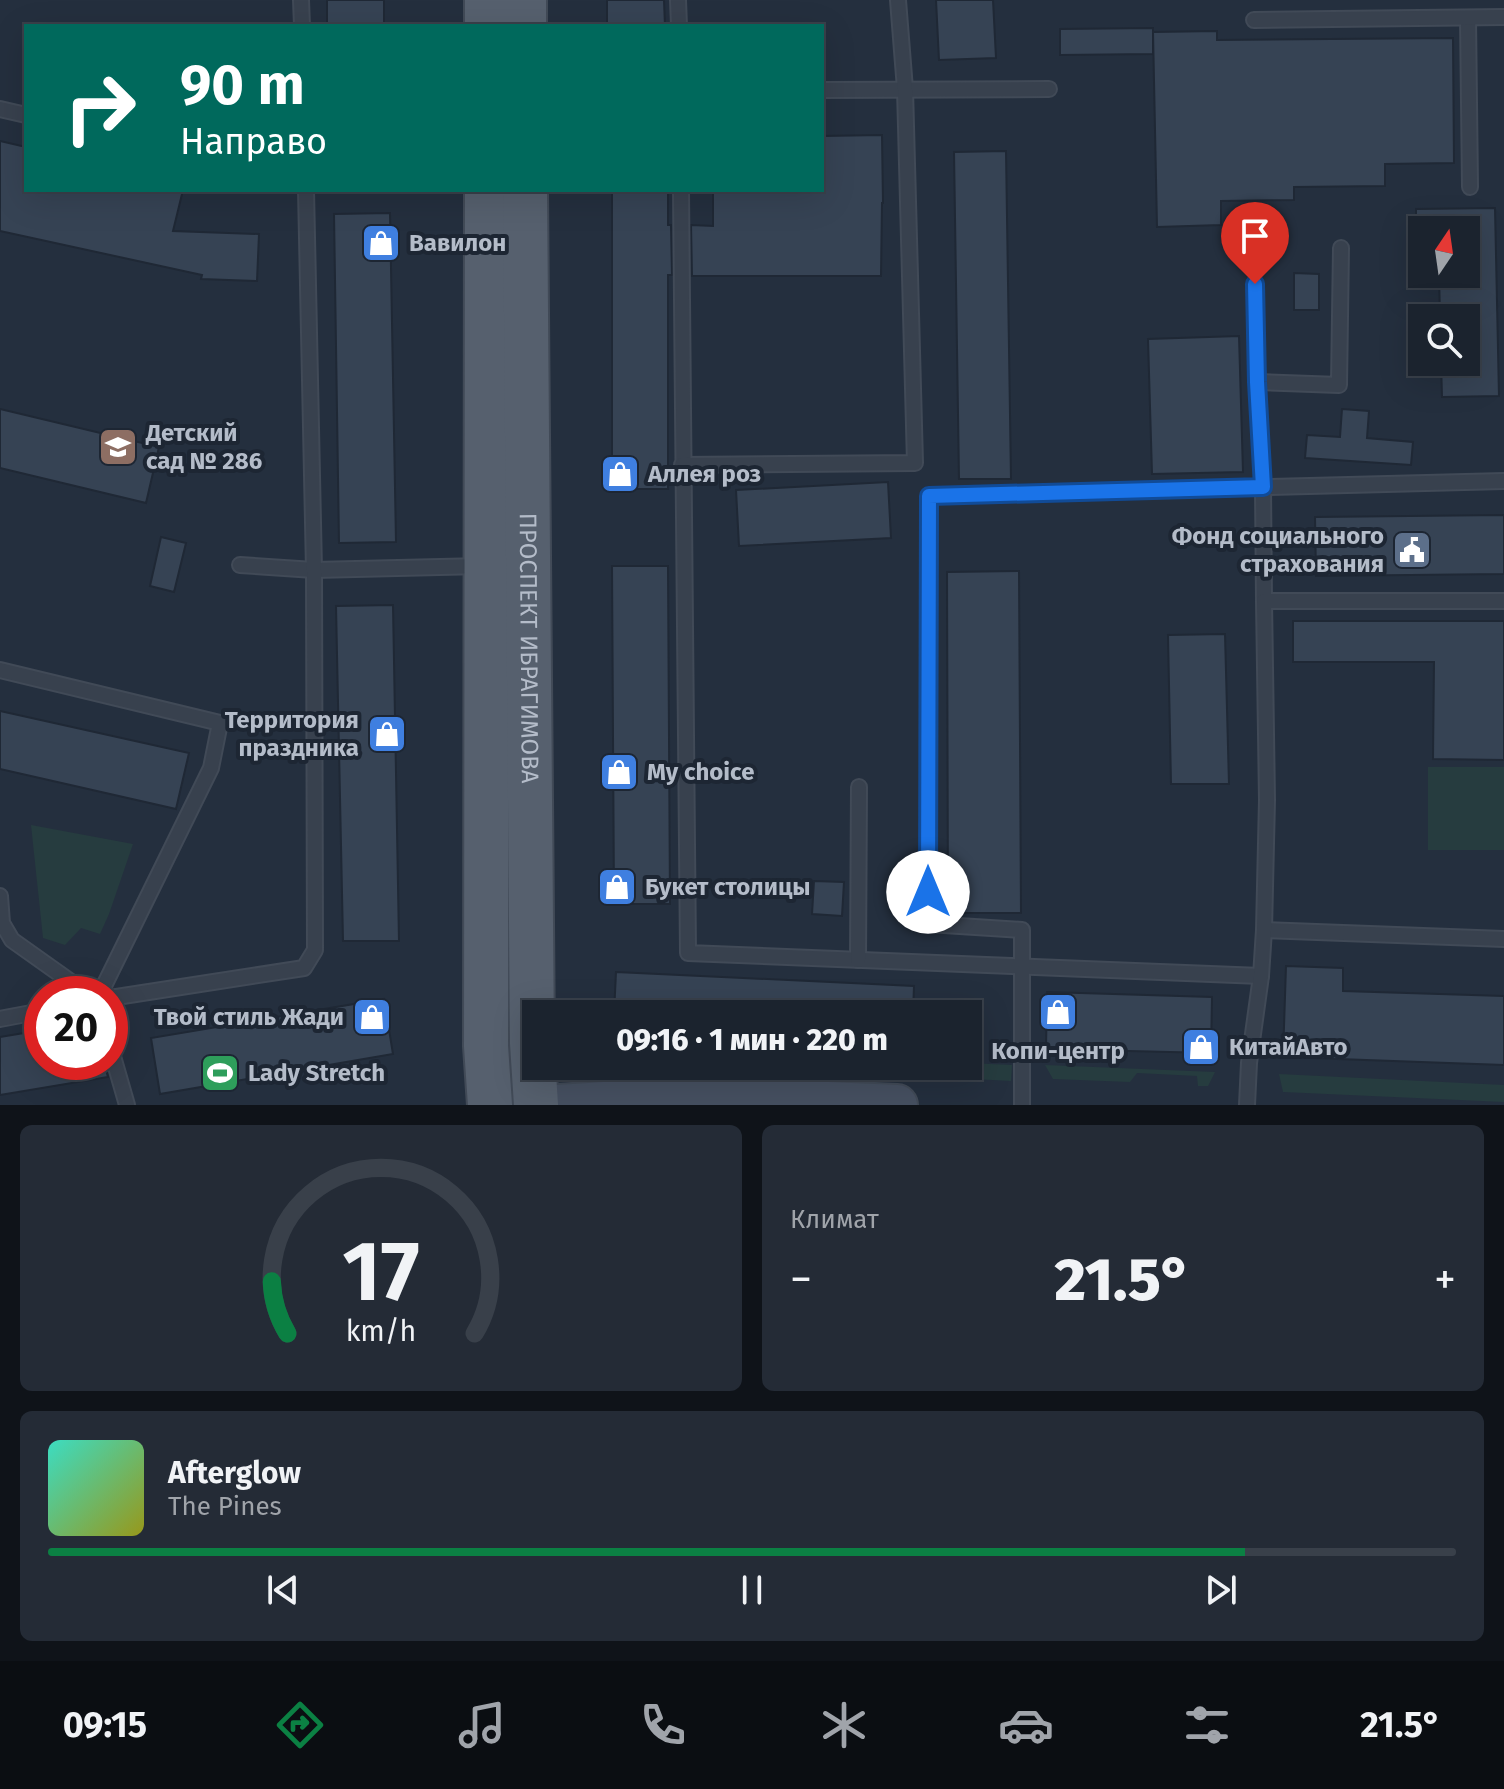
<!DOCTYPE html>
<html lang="ru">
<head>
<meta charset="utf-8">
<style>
	body { margin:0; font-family:"Fira Sans",sans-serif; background:#242b36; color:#f1f3f6; height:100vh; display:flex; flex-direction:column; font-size:30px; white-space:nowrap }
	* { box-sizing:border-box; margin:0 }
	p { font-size:26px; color:#a0a4aa }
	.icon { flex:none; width:44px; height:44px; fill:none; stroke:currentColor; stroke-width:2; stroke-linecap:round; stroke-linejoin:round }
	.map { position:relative; height:1105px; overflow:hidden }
	.details { display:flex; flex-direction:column; gap:20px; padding:20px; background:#0f1319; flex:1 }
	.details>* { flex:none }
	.top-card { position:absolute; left:24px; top:24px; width:800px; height:168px; border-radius:0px; box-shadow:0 8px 32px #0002,0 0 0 2px #39404a; background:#00695c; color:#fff; overflow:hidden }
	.needle { width:52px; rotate:13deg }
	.fabs { position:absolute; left:1408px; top:216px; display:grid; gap:16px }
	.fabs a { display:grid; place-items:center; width:72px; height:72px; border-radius:0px; background:#1b232e; box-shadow:0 8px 32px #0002,0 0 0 2px #39404a; font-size:40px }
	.speed { position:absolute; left:24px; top:976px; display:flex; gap:16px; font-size:40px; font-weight:700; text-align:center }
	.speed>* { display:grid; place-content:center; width:104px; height:104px; border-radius:50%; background:#1b232e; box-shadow:0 8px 32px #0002,0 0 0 2px #39404a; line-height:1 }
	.speed .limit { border:12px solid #d22; background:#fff; color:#111 }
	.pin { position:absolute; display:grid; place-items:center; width:68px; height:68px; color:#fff; margin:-82px -34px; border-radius:50% 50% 50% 0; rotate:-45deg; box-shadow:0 0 8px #0007 }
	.pin .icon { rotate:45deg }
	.me { position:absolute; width:88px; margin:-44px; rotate:0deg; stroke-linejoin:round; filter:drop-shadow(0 0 6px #0008) }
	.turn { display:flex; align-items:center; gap:28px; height:168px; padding:0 24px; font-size:36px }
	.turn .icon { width:104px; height:104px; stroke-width:2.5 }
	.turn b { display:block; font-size:56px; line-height:68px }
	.big { font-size:60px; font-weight:800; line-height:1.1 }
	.details .card { flex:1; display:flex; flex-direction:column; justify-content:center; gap:12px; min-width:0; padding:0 28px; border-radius:12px; background:#242b36 }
	.details .dial { align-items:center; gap:0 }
	.dial svg { height:208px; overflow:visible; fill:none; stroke:#39404a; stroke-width:7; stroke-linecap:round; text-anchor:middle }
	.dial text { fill:#f1f3f6; stroke:none }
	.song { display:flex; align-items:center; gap:24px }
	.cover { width:96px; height:96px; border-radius:12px; background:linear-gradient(135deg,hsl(170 70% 55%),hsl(60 70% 35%)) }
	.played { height:8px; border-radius:4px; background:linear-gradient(90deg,#0b8043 85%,#39404a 85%) }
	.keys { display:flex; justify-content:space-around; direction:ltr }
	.heat { display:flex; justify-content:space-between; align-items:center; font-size:44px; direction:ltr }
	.details .tiles { flex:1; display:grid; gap:20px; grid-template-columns:1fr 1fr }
	.card:last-child { grid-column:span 2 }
	.trip { position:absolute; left:522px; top:1000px; width:460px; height:80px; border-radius:0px; background:#1b232e; box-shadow:0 8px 32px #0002,0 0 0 2px #39404a; font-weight:800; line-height:80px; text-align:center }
	.tabs { display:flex; height:128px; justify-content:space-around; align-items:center; background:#0b0e12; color:#a0a4aa }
	.tabs .icon { width:56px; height:56px }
	.tabs .active { color:#0b8043 }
	.tabs b { font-size:36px; color:#f1f3f6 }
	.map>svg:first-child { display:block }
	.green { fill:#263c3f }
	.building { fill:#364354; stroke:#1f2835; stroke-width:2 }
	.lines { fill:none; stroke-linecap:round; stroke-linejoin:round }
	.service-casing { stroke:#414a57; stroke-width:18 }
	.secondary-casing { stroke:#414a57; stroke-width:44 }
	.primary-casing { stroke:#414a57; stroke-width:48 }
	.service { stroke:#38414e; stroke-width:14 }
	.secondary { stroke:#465061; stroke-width:40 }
	.primary { stroke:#56606e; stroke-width:44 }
	.route-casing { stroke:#114b97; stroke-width:20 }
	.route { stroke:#1a73e8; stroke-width:14 }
	.labels { text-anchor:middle; stroke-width:8; stroke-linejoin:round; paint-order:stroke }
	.poi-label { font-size:24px; font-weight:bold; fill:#b4bcc9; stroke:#1d2633; text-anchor:start }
	.street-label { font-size:24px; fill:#b4bcc9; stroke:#1d2633 }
</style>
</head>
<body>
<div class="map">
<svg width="1504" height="1105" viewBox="0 0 1504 1105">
	<rect width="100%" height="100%" fill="#242f3e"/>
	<!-- green -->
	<g class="green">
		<rect x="1428" y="767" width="76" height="83"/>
		<polygon points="31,825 133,844 109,914 100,934 81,928 65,945 43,938"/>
		<polygon points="968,1063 1012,1065 1011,1081 729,1066 968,1066"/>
		<polygon points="1045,1065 1215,1072 1208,1086 1198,1086 1197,1076 1137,1073 1130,1082 1053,1079"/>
		<polygon points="1279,1074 1504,1085 1504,1102 1283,1092"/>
	</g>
	<!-- building -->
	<g class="building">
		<rect x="327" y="0" width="57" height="26"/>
		<polygon points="607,0 664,0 665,26 607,26"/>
		<polygon points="936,0 993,0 996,58 939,60"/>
		<polygon points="1153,28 1153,54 1060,55 1060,29"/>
		<polygon points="1217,31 1217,40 1453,38 1454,163 1385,164 1385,186 1294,187 1294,200 1221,201 1221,225 1157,227 1153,32"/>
		<polygon points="882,135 883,203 882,203 881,276 692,276 691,225 713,226 713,190 822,190 822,136"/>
		<polygon points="0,141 26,147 26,190 183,190 173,231 259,234 257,281 201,279 202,275 0,231"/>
		<polygon points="1006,151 1011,479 959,479 954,152"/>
		<polygon points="612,190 668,190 668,225 671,225 672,275 668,275 668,489 612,489"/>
		<polygon points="1495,208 1499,396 1442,397 1441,362 1466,362 1466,318 1440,318 1439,274 1466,274 1466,230 1416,230 1416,209"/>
		<polygon points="390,213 396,542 339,543 334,214"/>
		<polygon points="1294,273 1319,274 1319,310 1294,310"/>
		<polygon points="1239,336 1243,472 1152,474 1148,339"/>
		<polygon points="0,409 159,447 146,503 0,468"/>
		<polygon points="1342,409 1369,411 1367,438 1413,442 1411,465 1305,458 1307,435 1340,437"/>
		<polygon points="888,482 891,538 739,546 736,490"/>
		<polygon points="1504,515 1504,574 1316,576 1315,517"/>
		<polygon points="161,537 186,543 174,592 150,586"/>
		<polygon points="612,566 668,566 670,904 614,904"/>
		<polygon points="1019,571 1021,913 948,913 947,572"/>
		<polygon points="393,605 399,941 343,941 336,606"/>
		<polygon points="1293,621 1504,621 1504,760 1433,759 1434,662 1293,662"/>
		<polygon points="1225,634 1229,784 1171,784 1168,635"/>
		<polygon points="0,711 189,753 176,809 0,769"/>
		<polygon points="814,881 844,882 842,916 812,914"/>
		<polygon points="1286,966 1343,968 1343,991 1504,996 1504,1065 1283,1057"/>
		<polygon points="616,972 914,986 913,1014 614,1014"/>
		<polygon points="1047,992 1212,997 1211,1053 1046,1049"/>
		<polygon points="384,999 393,1054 160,1094 151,1038"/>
		<polygon points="42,1030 42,1062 104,1062 108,1077 0,1095 0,1037"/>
	</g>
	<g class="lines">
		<defs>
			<g id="service">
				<polyline points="301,0 302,26"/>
				<polyline points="678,0 679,26"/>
				<polyline points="1468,18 1470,187"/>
				<polyline points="1254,20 1504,17"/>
				<polyline points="822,90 1049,89"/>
				<polyline points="0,109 26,115"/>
				<polyline points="681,190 688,953 1261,976"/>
				<polyline points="1255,284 1257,382 1263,487 1264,601"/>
				<polyline points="1257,382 1339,385 1341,248"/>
				<polyline points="682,465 915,463 905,89 898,0"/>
				<polyline points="240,565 314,570 482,566"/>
				<polyline points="0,670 220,723 211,768 100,994"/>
				<polyline points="0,896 2,923 12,940 88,994"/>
				<polyline points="1264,930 1504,939"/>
				<polyline points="858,960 859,787"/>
				<polyline points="110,998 304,968 315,950 314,570 306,190"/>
				<polyline points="0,1019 42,1011"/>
				<polyline points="110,1046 127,1105"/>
				<polyline points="1022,1105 1022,930 928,924 929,496 1504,481"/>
				<polyline points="1247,1105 1249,1063 1261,976 1264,930 1267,800 1264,601 1504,601"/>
			</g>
			<polyline id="secondary" points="558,1105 635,1100 805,1101 897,1105"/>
			<g id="primary">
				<polyline points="524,0 524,26"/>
				<polyline points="487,26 487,0"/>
				<polyline points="487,190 486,1046 490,1105"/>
				<path id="s1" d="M525,190l7,853 4,62"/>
			</g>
		</defs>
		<!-- service casing -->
		<use href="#service" class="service-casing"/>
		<!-- secondary casing -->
		<use href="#secondary" class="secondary-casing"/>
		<!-- primary casing -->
		<use href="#primary" class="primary-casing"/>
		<!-- service -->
		<use href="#service" class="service"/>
		<!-- secondary -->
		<use href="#secondary" class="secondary"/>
		<!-- primary -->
		<use href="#primary" class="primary"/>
	</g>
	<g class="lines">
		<defs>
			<polyline id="route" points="928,892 929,496 1263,487 1257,382 1255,284"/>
		</defs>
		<!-- route casing -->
		<use href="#route" class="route-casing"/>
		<!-- route -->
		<use href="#route" class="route"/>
	</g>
	<!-- icons -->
	<defs>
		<symbol id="shop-square" viewBox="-11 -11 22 22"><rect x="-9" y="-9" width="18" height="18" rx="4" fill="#3f7fe0" stroke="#1d2633"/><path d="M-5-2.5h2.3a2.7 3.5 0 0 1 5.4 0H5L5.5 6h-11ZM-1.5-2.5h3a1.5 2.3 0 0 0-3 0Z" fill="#fff"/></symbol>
		<symbol id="school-square" viewBox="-11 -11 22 22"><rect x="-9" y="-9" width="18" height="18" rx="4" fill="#8d6e63" stroke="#1d2633"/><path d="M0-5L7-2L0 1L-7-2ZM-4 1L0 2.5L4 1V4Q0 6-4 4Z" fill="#fff"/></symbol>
		<symbol id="civic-square" viewBox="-11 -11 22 22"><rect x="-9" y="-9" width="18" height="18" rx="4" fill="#5c6f8a" stroke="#1d2633"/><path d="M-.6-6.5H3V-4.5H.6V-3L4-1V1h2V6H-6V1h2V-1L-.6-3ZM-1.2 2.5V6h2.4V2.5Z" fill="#fff"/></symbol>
		<symbol id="stadium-square" viewBox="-11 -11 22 22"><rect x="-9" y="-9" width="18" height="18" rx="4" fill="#2e9e5b" stroke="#1d2633"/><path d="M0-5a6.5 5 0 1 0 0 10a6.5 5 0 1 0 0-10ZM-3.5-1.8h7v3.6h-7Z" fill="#fff"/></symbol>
	</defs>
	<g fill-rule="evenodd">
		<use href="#shop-square" x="359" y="221" width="44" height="44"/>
		<use href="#school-square" x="96" y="425" width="44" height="44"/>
		<use href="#shop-square" x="598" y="452" width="44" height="44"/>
		<use href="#civic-square" x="1390" y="528" width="44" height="44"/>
		<use href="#shop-square" x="365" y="712" width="44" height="44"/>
		<use href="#shop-square" x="597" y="750" width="44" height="44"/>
		<use href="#shop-square" x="595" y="865" width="44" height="44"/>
		<use href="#shop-square" x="1036" y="990" width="44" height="44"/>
		<use href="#shop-square" x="350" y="995" width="44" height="44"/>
		<use href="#shop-square" x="1179" y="1025" width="44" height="44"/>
		<use href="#stadium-square" x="198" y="1051" width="44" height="44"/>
	</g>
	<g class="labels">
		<!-- poi labels -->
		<g class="poi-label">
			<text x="409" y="251">Вавилон</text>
			<text x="146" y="441">Детский<tspan x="146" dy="28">сад № 286</tspan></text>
			<text x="648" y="482">Аллея роз</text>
			<text x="1384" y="544" text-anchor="end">Фонд социального<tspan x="1384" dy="28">страхования</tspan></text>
			<text x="359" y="728" text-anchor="end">Территория<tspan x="359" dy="28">праздника</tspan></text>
			<text x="647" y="780">My choice</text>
			<text x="645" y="895">Букет столицы</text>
			<text x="344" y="1025" text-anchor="end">Твой стиль Жади</text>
			<text x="1229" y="1055">КитайАвто</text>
			<text x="1058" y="1059" text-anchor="middle">Копи-центр</text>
			<text x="248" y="1081">Lady Stretch</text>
		</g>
		<!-- street labels -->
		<g class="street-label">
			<text dy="8" stroke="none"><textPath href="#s1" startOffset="458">ПРОСПЕКТ ИБРАГИМОВА</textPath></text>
		</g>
	</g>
</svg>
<div class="fabs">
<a><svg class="needle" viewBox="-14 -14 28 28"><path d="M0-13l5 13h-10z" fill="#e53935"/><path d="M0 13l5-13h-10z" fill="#a0a4aa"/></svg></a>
<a><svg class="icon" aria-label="search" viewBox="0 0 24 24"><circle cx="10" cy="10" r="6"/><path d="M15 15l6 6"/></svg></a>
</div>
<div class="speed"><div class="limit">20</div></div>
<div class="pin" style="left:1255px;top:284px;background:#d93025"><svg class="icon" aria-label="arrive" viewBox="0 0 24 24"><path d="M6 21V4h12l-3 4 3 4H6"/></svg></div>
<svg class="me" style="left:928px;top:892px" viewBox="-20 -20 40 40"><circle r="19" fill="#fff"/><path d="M0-13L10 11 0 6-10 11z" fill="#1a73e8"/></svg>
<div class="trip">09:16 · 1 мин · 220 m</div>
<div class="top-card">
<div class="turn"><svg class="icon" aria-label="right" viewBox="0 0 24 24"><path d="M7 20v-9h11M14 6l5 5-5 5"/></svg><div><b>90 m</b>Направо</div></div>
</div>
</div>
<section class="details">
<div class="tiles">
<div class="card dial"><svg viewBox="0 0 100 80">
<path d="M14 69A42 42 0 1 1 86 69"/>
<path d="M14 69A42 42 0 0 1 8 49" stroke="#0b8043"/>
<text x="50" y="56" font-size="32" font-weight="700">17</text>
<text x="50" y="72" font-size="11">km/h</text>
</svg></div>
<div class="card"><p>Климат</p>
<div class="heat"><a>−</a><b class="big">21.5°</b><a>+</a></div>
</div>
<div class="card">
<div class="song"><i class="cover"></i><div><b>Afterglow</b><p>The Pines</p></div></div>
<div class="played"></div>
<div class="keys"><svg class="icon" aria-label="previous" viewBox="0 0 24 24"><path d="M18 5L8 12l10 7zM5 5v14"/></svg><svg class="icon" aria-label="pause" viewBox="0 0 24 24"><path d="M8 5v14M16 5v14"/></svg><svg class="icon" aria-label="next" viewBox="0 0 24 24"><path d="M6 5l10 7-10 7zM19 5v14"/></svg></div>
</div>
</div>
</section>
<nav class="tabs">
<b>09:15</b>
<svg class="icon active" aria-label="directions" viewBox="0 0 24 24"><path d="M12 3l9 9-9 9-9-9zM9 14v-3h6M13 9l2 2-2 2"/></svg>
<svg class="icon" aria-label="music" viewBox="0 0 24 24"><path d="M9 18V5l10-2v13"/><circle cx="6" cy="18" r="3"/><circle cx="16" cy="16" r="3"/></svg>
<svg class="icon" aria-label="phone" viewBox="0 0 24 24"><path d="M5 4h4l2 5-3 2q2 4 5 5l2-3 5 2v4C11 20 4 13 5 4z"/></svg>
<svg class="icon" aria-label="climate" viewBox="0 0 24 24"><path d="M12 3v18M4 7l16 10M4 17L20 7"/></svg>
<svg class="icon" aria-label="car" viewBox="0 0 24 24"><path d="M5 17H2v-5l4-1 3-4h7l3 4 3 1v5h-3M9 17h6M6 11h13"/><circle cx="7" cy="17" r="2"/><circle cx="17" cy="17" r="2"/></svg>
<svg class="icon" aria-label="filters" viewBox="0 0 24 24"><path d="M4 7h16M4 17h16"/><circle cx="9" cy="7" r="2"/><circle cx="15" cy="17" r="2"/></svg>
<b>21.5°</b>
</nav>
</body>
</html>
